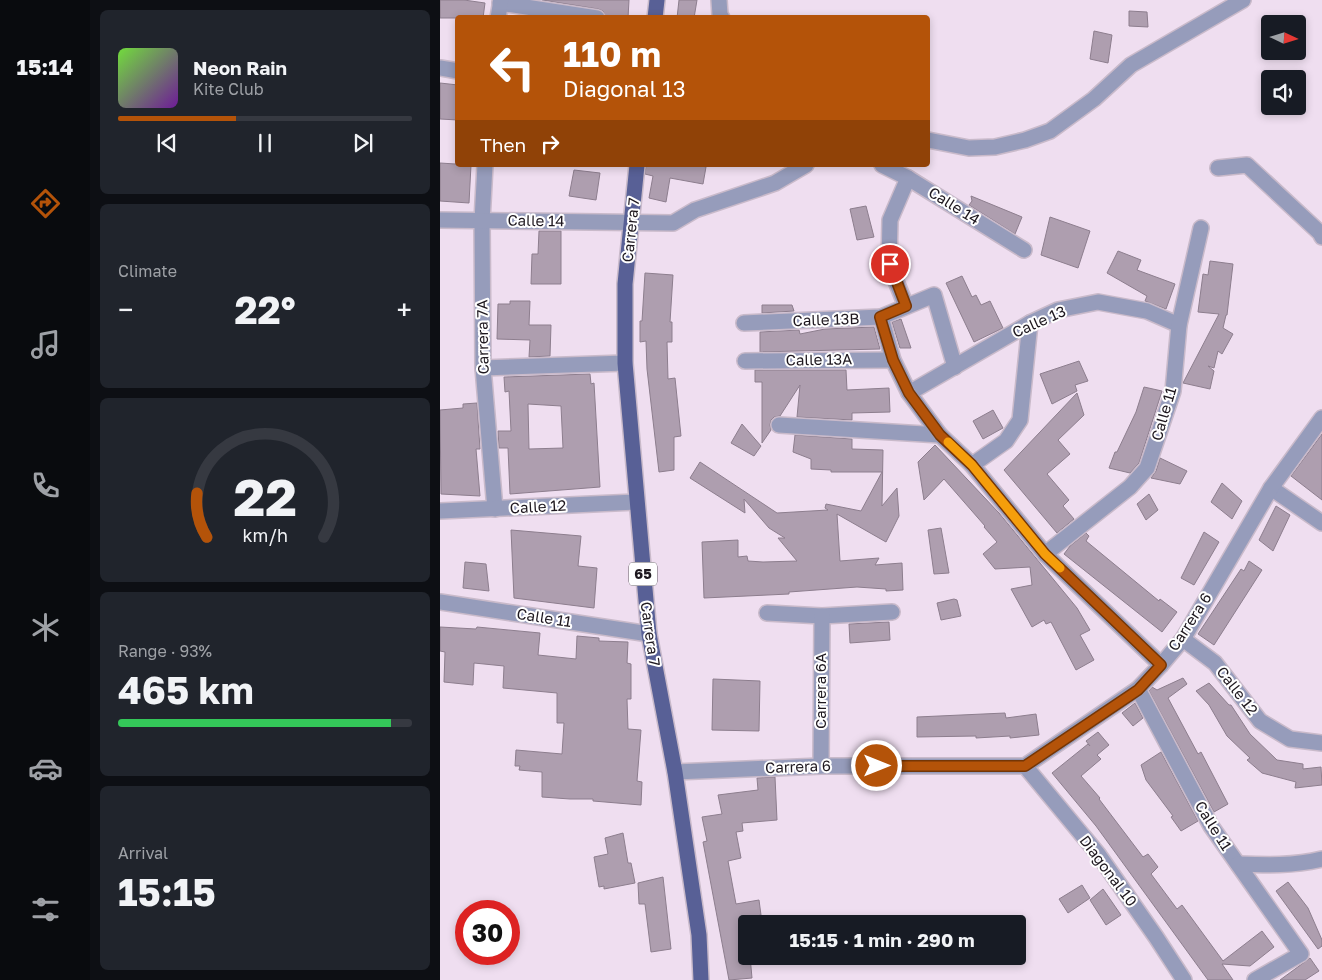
<!DOCTYPE html>
<html lang="en">
<head>
<meta charset="utf-8">
<style>
	body { margin:0; font-family:"Golos Text",sans-serif; background:#20242c; color:#f1f3f6; height:100vh; display:flex; flex-direction:column; font-size:19px; white-space:nowrap }
	* { box-sizing:border-box; margin:0 }
	p { font-size:16px; color:#9ea1a6 }
	.icon { flex:none; width:28px; height:28px; fill:none; stroke:currentColor; stroke-width:2; stroke-linecap:round; stroke-linejoin:round }
	.map { position:relative; flex:1; overflow:hidden }
	.sheet { display:flex; flex-direction:column; gap:10px; padding:10px; background:#0d0f14; width:350px }
	.sheet>* { flex:none }
	.top-card { position:absolute; left:15px; top:15px; width:475px; height:152px; border-radius:5px; box-shadow:0 2px 8px #0003; background:#b45309; color:#fff; overflow:hidden }
	.needle { width:32px; rotate:94deg }
	.fabs { position:absolute; left:821px; top:15px; display:grid; gap:10px }
	.fabs a { display:grid; place-items:center; width:45px; height:45px; border-radius:5px; background:#171b24; box-shadow:0 2px 8px #0003; font-size:25px }
	.speed { position:absolute; left:15px; top:900px; display:flex; gap:10px; font-size:25px; font-weight:700; text-align:center }
	.speed>* { display:grid; place-content:center; width:65px; height:65px; border-radius:50%; background:#171b24; box-shadow:0 2px 8px #0003; line-height:1 }
	.speed .limit { border:8px solid #d22; background:#fff; color:#111 }
	.pin { position:absolute; display:grid; place-items:center; width:42px; height:42px; color:#fff; margin:-21px; border:2px solid #fff; border-radius:50%; box-shadow:0 1px 5px #0007 }
	.me { position:absolute; width:55px; margin:-28px; rotate:90deg; stroke-linejoin:round; filter:drop-shadow(0 0 4px #0008) }
	.turn { display:flex; align-items:center; gap:18px; height:105px; padding:0 25px; font-size:22px }
	.turn .icon { width:65px; height:65px; stroke-width:2.5 }
	.turn b { display:block; font-size:35px; line-height:42px }
	.then { display:flex; align-items:center; height:48px; padding:0 25px; background:#0003; gap:10px; font-size:19px }
	.big { font-size:38px; font-weight:700; line-height:1.1 }
	.sheet .card { flex:1; display:flex; flex-direction:column; justify-content:center; gap:8px; min-width:0; padding:0 18px; border-radius:8px; background:#20242c }
	.sheet .dial { align-items:center; gap:0 }
	.dial svg { height:130px; overflow:visible; fill:none; stroke:#363941; stroke-width:7; stroke-linecap:round; text-anchor:middle }
	.dial text { fill:#f1f3f6; stroke:none }
	.song { display:flex; align-items:center; gap:15px }
	.cover { width:60px; height:60px; border-radius:8px; background:linear-gradient(135deg,hsl(100 70% 55%),hsl(280 70% 35%)) }
	.played { height:5px; border-radius:2px; background:linear-gradient(90deg,#b45309 40%,#363941 40%) }
	.keys { display:flex; justify-content:space-around; direction:ltr }
	.heat { display:flex; justify-content:space-between; align-items:center; font-size:28px; direction:ltr }
	.charge { height:8px; border-radius:4px; background:linear-gradient(90deg,#34c759 93%,#363941 0) }
	.trip { position:absolute; left:298px; top:915px; width:288px; height:50px; border-radius:5px; background:#171b24; box-shadow:0 2px 8px #0003; font-weight:700; line-height:50px; text-align:center }
	main { display:flex; flex:1; min-height:0 }
	.dock { display:flex; flex-direction:column; width:90px; justify-content:space-around; align-items:center; background:#090b0e; color:#9ea1a6 }
	.dock .icon { width:35px; height:35px }
	.dock .active { color:#b45309 }
	.dock b { font-size:22px; color:#f1f3f6 }
	.map>svg:first-child { display:block }
	.building { fill:#ae9eaf; stroke:#8d7e8e; fill-rule:evenodd }
	.lines { fill:none; stroke-linecap:round; stroke-linejoin:round }
	.street-casing { stroke:#c9baca; stroke-width:18 }
	.primary-casing { stroke:#c9baca; stroke-width:18 }
	.street { stroke:#969cbb; stroke-width:15 }
	.primary { stroke:#586096; stroke-width:15 }
	.route-casing { stroke:#753606; stroke-width:12 }
	.route { stroke:#b45309; stroke-width:9 }
	.slow { stroke:#f59e0b; stroke-width:9 }
	.labels { text-anchor:middle; stroke-width:4; stroke-linejoin:round; paint-order:stroke }
	.shield { fill:#fff; stroke:#625d62; stroke-width:1 }
	.shield-label { font-size:14px; font-weight:bold; fill:#1e181f }
	.street-label { font-size:15px; fill:#1e181f; stroke:#fff }
</style>
</head>
<body>
<main>
<nav class="dock">
<b>15:14</b>
<svg class="icon active" aria-label="directions" viewBox="0 0 24 24"><path d="M12 3l9 9-9 9-9-9zM9 14v-3h6M13 9l2 2-2 2"/></svg>
<svg class="icon" aria-label="music" viewBox="0 0 24 24"><path d="M9 18V5l10-2v13"/><circle cx="6" cy="18" r="3"/><circle cx="16" cy="16" r="3"/></svg>
<svg class="icon" aria-label="phone" viewBox="0 0 24 24"><path d="M5 4h4l2 5-3 2q2 4 5 5l2-3 5 2v4C11 20 4 13 5 4z"/></svg>
<svg class="icon" aria-label="climate" viewBox="0 0 24 24"><path d="M12 3v18M4 7l16 10M4 17L20 7"/></svg>
<svg class="icon" aria-label="car" viewBox="0 0 24 24"><path d="M5 17H2v-5l4-1 3-4h7l3 4 3 1v5h-3M9 17h6M6 11h13"/><circle cx="7" cy="17" r="2"/><circle cx="17" cy="17" r="2"/></svg>
<svg class="icon" aria-label="filters" viewBox="0 0 24 24"><path d="M4 7h16M4 17h16"/><circle cx="9" cy="7" r="2"/><circle cx="15" cy="17" r="2"/></svg>
</nav>
<section class="sheet">
<div class="card">
<div class="song"><i class="cover"></i><div><b>Neon Rain</b><p>Kite Club</p></div></div>
<div class="played"></div>
<div class="keys"><svg class="icon" aria-label="previous" viewBox="0 0 24 24"><path d="M18 5L8 12l10 7zM5 5v14"/></svg><svg class="icon" aria-label="pause" viewBox="0 0 24 24"><path d="M8 5v14M16 5v14"/></svg><svg class="icon" aria-label="next" viewBox="0 0 24 24"><path d="M6 5l10 7-10 7zM19 5v14"/></svg></div>
</div>
<div class="card"><p>Climate</p>
<div class="heat"><a>−</a><b class="big">22°</b><a>+</a></div>
</div>
<div class="card dial"><svg viewBox="0 0 100 80">
<path d="M14 69A42 42 0 1 1 86 69"/>
<path d="M14 69A42 42 0 0 1 8 42" stroke="#b45309"/>
<text x="50" y="56" font-size="32" font-weight="700">22</text>
<text x="50" y="72" font-size="11">km/h</text>
</svg></div>
<div class="card"><p>Range · 93%</p><b class="big">465 km</b><div class="charge"></div></div>
<div class="card"><p>Arrival</p><b class="big">15:15</b></div>
</section>
<div class="map">
<svg width="882" height="980" viewBox="0 0 882 980">
	<rect width="100%" height="100%" fill="#efdef0"/>
	<!-- building -->
	<g class="building">
		<polygon points="0,0 24,0 45,3 43,18 0,18"/>
		<polygon points="102,0 189,0 188,18 166,18 163,11 158,9"/>
		<polygon points="239,0 257,0 254,18 237,18"/>
		<polygon points="689,11 707,12 708,27 689,26"/>
		<polygon points="654,31 672,35 668,63 650,59"/>
		<polygon points="0,83 18,85 18,120 0,119"/>
		<polygon points="0,163 31,165 29,203 0,201"/>
		<polygon points="206,165 258,165 266,167 263,184 230,178 226,202 209,198 213,176 205,174"/>
		<polygon points="134,170 160,173 156,200 129,196"/>
		<polygon points="531,196 582,217 575,234 529,205 532,201"/>
		<polygon points="426,206 434,237 417,240 410,209"/>
		<polygon points="610,217 650,231 638,268 601,255"/>
		<polygon points="99,231 121,231 121,284 91,284 92,254 98,254"/>
		<polygon points="678,251 701,260 697,270 735,284 726,309 705,301 707,296 667,273"/>
		<polygon points="770,261 793,264 787,315 786,315 783,328 793,334 782,354 778,351 774,368 768,366 774,371 770,389 743,383 779,314 758,312 763,274 768,275"/>
		<polygon points="205,273 233,275 230,322 232,322 232,342 227,342 228,379 235,378 241,436 234,437 234,470 219,472 207,369 206,341 200,342 200,321 202,321"/>
		<polygon points="522,276 532,297 536,295 541,305 550,301 563,328 534,342 506,283"/>
		<polygon points="70,301 90,301 89,325 111,325 110,356 89,357 90,340 57,339 58,304 70,304"/>
		<polygon points="322,305 352,305 354,311 322,313"/>
		<polygon points="461,319 471,348 460,348 452,322"/>
		<polygon points="434,327 440,349 320,352 320,332 359,330 360,334 385,329"/>
		<polygon points="639,361 648,381 635,385 637,391 612,404 600,374"/>
		<polygon points="315,370 406,370 407,390 449,388 450,412 412,413 412,420 357,417 360,385 340,416 334,417 331,420 330,425 331,430 322,443 322,382 315,382"/>
		<path d="M150,374l1,10 3,-1 6,104 -90,7 -2,-46h-9l-1,-17h13l-2,-40 -4,1 -1,-15zM88,404l33,2 2,42 -34,1z"/>
		<polygon points="704,387 722,391 699,463 690,473 669,468 675,452 677,452 696,412"/>
		<polygon points="637,393 644,415 618,440 630,454 607,474 629,500 623,506 634,519 617,533 564,470"/>
		<polygon points="37,403 40,449 36,449 40,496 1,494 0,410 23,408 23,404"/>
		<polygon points="553,410 563,428 543,439 533,421"/>
		<polygon points="302,424 321,446 314,456 291,443"/>
		<polygon points="882,434 882,500 851,476"/>
		<polygon points="355,435 412,439 412,449 443,450 442,506 457,488 459,516 446,542 397,514 400,561 439,558 435,565 462,563 463,590 446,591 446,589 417,587 349,592 349,594 264,598 262,542 298,540 298,557 307,556 308,561 323,562 357,561 338,538 345,538 329,528 304,499 305,513 250,478 260,462 337,513 388,510 385,508 386,504 421,511 442,472 391,472 391,470 371,469 371,459 353,452"/>
		<polygon points="495,445 559,513 637,608 650,630 640,635 654,660 636,670 611,622 606,624 604,620 592,627 571,589 592,585 590,567 555,569 543,554 557,542 544,527 545,526 504,479 484,500 478,462"/>
		<polygon points="720,458 747,471 740,484 711,478 716,471"/>
		<polygon points="782,483 802,501 792,519 771,502"/>
		<polygon points="709,494 718,510 706,520 697,504"/>
		<polygon points="836,506 850,515 833,551 819,540"/>
		<polygon points="501,528 509,573 494,574 488,530"/>
		<polygon points="71,530 141,536 138,566 157,568 154,608 74,598"/>
		<polygon points="764,532 779,542 754,585 741,578"/>
		<polygon points="646,533 649,536 646,541 719,601 720,599 737,612 722,632 624,554 630,546"/>
		<polygon points="809,561 822,570 774,645 758,634 801,569 804,571"/>
		<polygon points="25,562 46,564 49,591 23,588"/>
		<polygon points="514,599 517,600 521,616 501,620 497,603"/>
		<polygon points="449,622 450,640 410,643 409,624"/>
		<polygon points="0,627 36,629 37,627 100,633 98,655 136,659 137,636 159,638 159,641 188,642 187,663 191,664 191,699 187,699 188,729 201,730 197,781 202,782 201,805 153,801 153,799 130,799 102,797 102,772 79,770 80,766 75,766 76,750 122,754 124,723 117,723 117,693 63,688 64,666 34,663 33,685 4,682 5,652 0,651"/>
		<polygon points="743,678 747,684 728,698 758,754 761,752 788,804 774,812 709,691 712,687 717,690"/>
		<polygon points="273,679 320,681 319,731 272,730"/>
		<polygon points="769,683 789,705 791,705 810,734 837,760 863,764 863,769 881,767 882,785 855,788 856,782 822,773 807,760 810,758 787,736 769,705 756,691"/>
		<polygon points="695,703 703,718 693,726 682,713"/>
		<polygon points="565,713 566,718 596,714 599,735 570,738 570,736 536,738 536,736 477,737 477,717"/>
		<polygon points="658,732 669,745 657,755 661,759 641,776 660,798 659,799 703,857 708,854 718,867 711,874 737,909 742,905 783,961 822,931 834,947 810,966 782,964 793,980 768,980 656,826 612,773 648,744 650,746 646,741"/>
		<polygon points="721,752 758,821 741,831 731,817 733,816 706,780 701,765"/>
		<polygon points="335,777 337,820 302,823 303,831 296,832 301,858 288,861 296,904 319,900 321,915 306,918 306,956 310,956 312,978 289,980 263,842 267,841 262,817 282,814 278,795 318,790 317,778"/>
		<polygon points="183,833 188,863 191,863 195,883 164,889 164,886 159,887 154,857 168,854 165,838"/>
		<polygon points="223,877 231,949 211,952 205,904 199,904 198,883"/>
		<polygon points="848,882 868,908 882,940 882,946 878,949 836,891"/>
		<polygon points="642,885 650,898 628,913 619,899"/>
		<polygon points="663,889 681,915 666,925 650,900"/>
		<polygon points="870,958 879,971 865,980 840,980"/>
	</g>
	<g class="lines">
		<defs>
			<g id="street">
				<polyline points="279,0 280,15 282,18"/>
				<polyline points="60,3 157,18"/>
				<polyline points="58,18 61,0"/>
				<polyline points="0,68 18,71"/>
				<polyline points="488,140 529,148 555,147 585,140 610,131 654,99 691,65 803,0"/>
				<polyline points="45,165 42,221 43,368 55,509"/>
				<polyline points="442,165 468,178 584,250"/>
				<polyline points="778,168 807,165 880,233 882,237"/>
				<polyline points="0,220 233,223 255,210 335,183 366,165"/>
				<polyline points="466,306 449,264 450,220 468,178"/>
				<polyline points="441,317 453,360 469,393 500,435 532,465 605,554 721,665"/>
				<polyline points="304,323 441,317 494,295 515,367"/>
				<polyline points="305,361 453,360"/>
				<polyline points="43,368 185,363"/>
				<polyline points="469,393 590,323 618,310 658,302 707,311 739,325"/>
				<polyline points="339,425 500,435"/>
				<polyline points="532,465 566,441 580,420 590,323"/>
				<polyline points="831,488 882,523"/>
				<polyline points="0,511 196,502"/>
				<polyline points="605,554 690,487 707,468 733,391 739,325 761,228"/>
				<polyline points="0,602 209,634"/>
				<polyline points="327,613 382,616 452,612"/>
				<polyline points="743,639 775,663 820,721 850,739 882,743"/>
				<polyline points="698,689 771,826 861,954 815,980"/>
				<polyline points="381,766 382,616"/>
				<polyline points="585,766 658,854 716,937 744,980"/>
				<polyline points="235,772 381,766 585,766 698,689 721,665 743,639 831,488 882,418"/>
				<path d="M798,864c28,1 56,2 84,-5"/>
			</g>
			<g id="primary">
				<polyline points="215,18 217,0"/>
				<polyline points="197,165 185,284 185,363 209,634 235,772 259,935 261,980"/>
			</g>
		</defs>
		<!-- street casing -->
		<use href="#street" class="street-casing"/>
		<!-- primary casing -->
		<use href="#primary" class="primary-casing"/>
		<!-- street -->
		<use href="#street" class="street"/>
		<!-- primary -->
		<use href="#primary" class="primary"/>
	</g>
	<g class="lines">
		<defs>
			<polyline id="route" points="437,766 585,766 698,690 721,665 605,554 532,465 500,435 469,393 453,360 440,317 466,306 450,264"/>
		</defs>
		<!-- route casing -->
		<use href="#route" class="route-casing"/>
		<!-- route -->
		<use href="#route" class="route"/>
		<!-- slow -->
		<polyline class="slow" points="508,442 532,465 605,554 620,568"/>
	</g>
	<g class="labels">
		<!-- shield labels -->
		<rect class="shield" x="189" y="562.5" width="28" height="23" rx="4"/>
		<g class="shield-label">
			<text x="203" y="579">65</text>
		</g>
		<!-- street labels -->
		<g class="street-label">
			<text transform="translate(514 206) rotate(32)" y="5">Calle 14</text>
			<text transform="translate(96 221) rotate(1)" y="5">Calle 14</text>
			<text transform="translate(191 230) rotate(-84)" y="5">Carrera 7</text>
			<text transform="translate(386 320) rotate(-2)" y="5">Calle 13B</text>
			<text transform="translate(599 322) rotate(-24)" y="5">Calle 13</text>
			<text transform="translate(43 337) rotate(-91)" y="5">Carrera 7A</text>
			<text transform="translate(379 360) rotate(-1)" y="5">Calle 13A</text>
			<text transform="translate(724 414) rotate(-74)" y="5">Calle 11</text>
			<text transform="translate(98 507) rotate(-3)" y="5">Calle 12</text>
			<text transform="translate(104 618) rotate(9)" y="5">Calle 11</text>
			<text transform="translate(750 622) rotate(-57)" y="5">Carrera 6</text>
			<text transform="translate(210 634) rotate(82)" y="5">Carrera 7</text>
			<text transform="translate(381 691) rotate(-90)" y="5">Carrera 6A</text>
			<text transform="translate(797 691) rotate(52)" y="5">Calle 12</text>
			<text transform="translate(358 767) rotate(-2)" y="5">Carrera 6</text>
			<text transform="translate(773 826) rotate(58)" y="5">Calle 11</text>
			<text transform="translate(668 871) rotate(53)" y="5">Diagonal 10</text>
		</g>
	</g>
</svg>
<div class="fabs">
<a><svg class="needle" viewBox="-14 -14 28 28"><path d="M0-13l5 13h-10z" fill="#e53935"/><path d="M0 13l5-13h-10z" fill="#9ea1a6"/></svg></a>
<a><svg class="icon" aria-label="sound" viewBox="0 0 24 24"><path d="M4 9h4l5-4v14l-5-4H4zM17 9q2 3 0 6"/></svg></a>
</div>
<div class="speed"><div class="limit">30</div></div>
<div class="pin" style="left:450px;top:264px;background:#d93025"><svg class="icon" aria-label="arrive" viewBox="0 0 24 24"><path d="M6 21V4h12l-3 4 3 4H6"/></svg></div>
<svg class="me" style="left:437px;top:766px" viewBox="-20 -20 40 40"><circle r="17" fill="#b45309" stroke="#fff" stroke-width="3"/><path d="M0-11L8 9 0 5-8 9z" fill="#fff"/></svg>
<div class="trip">15:15 · 1 min · 290 m</div>
<div class="top-card">
<div class="turn"><svg class="icon" aria-label="left" viewBox="0 0 24 24"><path d="M17 20v-9H6M10 6l-5 5 5 5"/></svg><div><b>110 m</b>Diagonal 13</div></div>
<div class="then">Then<svg class="icon" aria-label="right" viewBox="0 0 24 24"><path d="M7 20v-9h11M14 6l5 5-5 5"/></svg></div>
</div>
</div>
</main>
</body>
</html>
